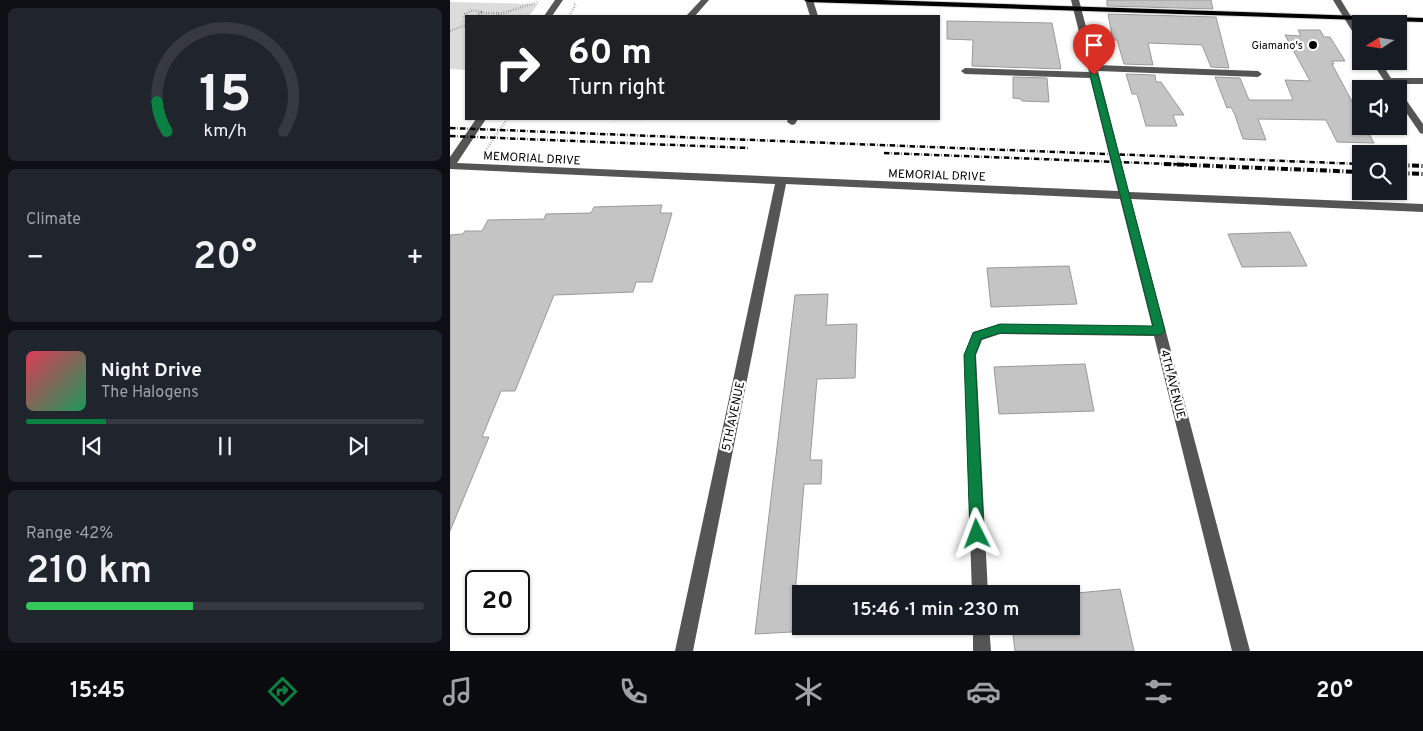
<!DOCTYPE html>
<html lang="en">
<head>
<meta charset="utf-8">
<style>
	body { margin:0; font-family:Overpass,sans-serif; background:#20242c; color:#f1f3f6; height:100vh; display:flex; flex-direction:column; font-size:19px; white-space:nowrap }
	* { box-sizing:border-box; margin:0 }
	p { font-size:16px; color:#9ea1a6 }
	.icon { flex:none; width:28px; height:28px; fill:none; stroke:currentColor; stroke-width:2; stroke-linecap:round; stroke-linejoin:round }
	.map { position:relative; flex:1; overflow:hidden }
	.panel { display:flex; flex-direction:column; gap:8px; padding:8px; background:#0d0f14; width:450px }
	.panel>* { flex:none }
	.top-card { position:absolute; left:15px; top:15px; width:475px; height:105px; border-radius:0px; box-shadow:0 1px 4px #0004; background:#202124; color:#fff; overflow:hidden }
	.needle { width:32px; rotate:258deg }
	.fabs { position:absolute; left:902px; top:15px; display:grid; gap:10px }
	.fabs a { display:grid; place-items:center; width:55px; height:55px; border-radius:0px; background:#171b24; box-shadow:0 1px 4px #0004; font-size:25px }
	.speed { position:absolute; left:15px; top:570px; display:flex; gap:10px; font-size:25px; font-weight:700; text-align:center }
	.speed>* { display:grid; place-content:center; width:65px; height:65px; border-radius:50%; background:#171b24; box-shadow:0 1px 4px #0004; line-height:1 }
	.speed .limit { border:2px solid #111; border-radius:8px; background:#fff; color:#111 }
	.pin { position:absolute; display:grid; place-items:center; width:42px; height:42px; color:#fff; margin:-51px -21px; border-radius:50% 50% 50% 0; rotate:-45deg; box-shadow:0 0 5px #0007 }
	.pin .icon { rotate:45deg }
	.me { position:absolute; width:55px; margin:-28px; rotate:357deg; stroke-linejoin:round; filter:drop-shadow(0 0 4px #0008) }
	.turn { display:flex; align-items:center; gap:18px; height:105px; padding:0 20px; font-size:22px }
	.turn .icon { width:65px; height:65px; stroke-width:2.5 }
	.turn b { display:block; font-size:35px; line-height:42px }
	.big { font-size:38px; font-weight:600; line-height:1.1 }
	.panel .widget { flex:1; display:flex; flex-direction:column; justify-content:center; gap:8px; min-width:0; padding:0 18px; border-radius:8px; background:#20242c }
	.panel .dial { align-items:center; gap:0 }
	.dial svg { height:130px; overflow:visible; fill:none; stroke:#363941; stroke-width:7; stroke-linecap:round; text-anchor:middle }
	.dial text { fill:#f1f3f6; stroke:none }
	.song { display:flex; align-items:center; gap:15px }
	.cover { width:60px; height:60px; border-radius:8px; background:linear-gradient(135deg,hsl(350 70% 55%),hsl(150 70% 35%)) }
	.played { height:5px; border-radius:2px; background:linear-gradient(90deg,#0b8043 20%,#363941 20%) }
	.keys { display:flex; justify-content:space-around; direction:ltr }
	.heat { display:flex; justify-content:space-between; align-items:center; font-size:28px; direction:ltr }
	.charge { height:8px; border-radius:4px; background:linear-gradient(90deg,#34c759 42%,#363941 0) }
	.trip { position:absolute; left:342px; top:585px; width:288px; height:50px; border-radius:0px; background:#171b24; box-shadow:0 1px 4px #0004; font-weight:600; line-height:50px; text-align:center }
	.tabs { display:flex; height:80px; justify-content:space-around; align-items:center; background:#090b0e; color:#9ea1a6 }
	.tabs .icon { width:35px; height:35px }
	.tabs .active { color:#0b8043 }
	.tabs b { font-size:22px; color:#f1f3f6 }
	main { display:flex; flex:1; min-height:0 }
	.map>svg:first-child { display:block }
	.green { fill:#dcdcdc }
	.building { fill:#c4c4c4; stroke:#999 }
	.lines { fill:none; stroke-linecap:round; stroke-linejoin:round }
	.major-casing { stroke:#dbdbdb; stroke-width:2 }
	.path { stroke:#777; stroke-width:2.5; stroke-dasharray:0.5 2; stroke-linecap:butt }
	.minor { fill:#555; fill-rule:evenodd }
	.major { fill:#000; fill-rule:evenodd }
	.rail-far1 { stroke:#000; stroke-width:2.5; stroke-dasharray:5.5 2 0.5 2; stroke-linecap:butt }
	.rail { stroke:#000; stroke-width:4; stroke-dasharray:7 2.5 1 2.5; stroke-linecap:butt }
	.route { fill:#0b8043; stroke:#07532c }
	.poi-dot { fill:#000; stroke:#fff; stroke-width:2 }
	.labels { text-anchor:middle; stroke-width:4.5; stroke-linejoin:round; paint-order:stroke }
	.far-poi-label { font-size:11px; fill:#000; stroke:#fff; text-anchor:end }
	.street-label { font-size:12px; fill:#000; stroke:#fff }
</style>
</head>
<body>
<main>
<section class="panel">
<div class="widget dial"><svg viewBox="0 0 100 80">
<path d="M14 69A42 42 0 1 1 86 69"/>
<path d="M14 69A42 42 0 0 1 8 51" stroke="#0b8043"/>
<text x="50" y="56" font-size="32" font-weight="700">15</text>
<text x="50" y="72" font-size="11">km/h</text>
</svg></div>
<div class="widget"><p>Climate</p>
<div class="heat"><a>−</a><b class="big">20°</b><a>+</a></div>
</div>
<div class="widget">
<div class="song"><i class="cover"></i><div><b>Night Drive</b><p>The Halogens</p></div></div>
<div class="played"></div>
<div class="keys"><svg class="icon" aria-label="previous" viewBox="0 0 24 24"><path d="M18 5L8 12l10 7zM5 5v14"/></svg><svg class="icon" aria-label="pause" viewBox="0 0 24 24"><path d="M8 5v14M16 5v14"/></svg><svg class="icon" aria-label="next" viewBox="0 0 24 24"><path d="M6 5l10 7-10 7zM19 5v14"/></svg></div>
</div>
<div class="widget"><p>Range · 42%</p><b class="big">210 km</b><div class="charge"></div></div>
</section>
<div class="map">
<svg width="973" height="651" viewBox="0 0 973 651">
	<rect width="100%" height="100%" fill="#fff"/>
	<!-- green -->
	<polygon class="green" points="0,2 88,4 79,16 16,16 16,70 0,69"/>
	<!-- building -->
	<g class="building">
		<polygon points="657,0 761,0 763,9 657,6"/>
		<polygon points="658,14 766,17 779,68 761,67 752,45 698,43 703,65 674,64 667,40 663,40"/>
		<polygon points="497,21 602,23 611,69 522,66 523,40 497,39"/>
		<polygon points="848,30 870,30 874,37 880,37 895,61 882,61 884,64 882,64 905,107 911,107 911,126 915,126 924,143 887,142 876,120 808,119 816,140 793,139 785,115 781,107 777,108 765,77 790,78 799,100 843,100 835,80 860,81 835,35 851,36"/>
		<polygon points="676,74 705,75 706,82 711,82 734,115 723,115 727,126 696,126 687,94 682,94"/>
		<polygon points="563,77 597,78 599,102 572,101 571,99 563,98"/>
		<polygon points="212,205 210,213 222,213 202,282 186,282 183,292 104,295 65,391 51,391 32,437 39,437 0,531 0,235 13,234 15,231 32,231 38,220 94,219 96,214 141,213 144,207"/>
		<polygon points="840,232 857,266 792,267 778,234"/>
		<polygon points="619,266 627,304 541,307 537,268"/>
		<polygon points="378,294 376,325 407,324 405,378 367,379 360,460 372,460 371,484 354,484 342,632 305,634 345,295"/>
		<polygon points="635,364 644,411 549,414 544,367"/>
		<polygon points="670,589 684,651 565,651 562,626 621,626 621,594 616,594"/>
	</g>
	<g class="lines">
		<defs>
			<polygon id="major" points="354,0 432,0 973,18 973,22 358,2"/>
		</defs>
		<!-- major casing -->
		<use href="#major" class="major-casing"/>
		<!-- path -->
		<g class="path">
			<polyline points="31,13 51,13"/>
			<polyline points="44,16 88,2"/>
			<polyline points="119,16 126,4 123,4"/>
			<polyline points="16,18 14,17 15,14 23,10 31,12 27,16"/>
			<polyline points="0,31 16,25"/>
			<polyline points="163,119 193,119"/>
			<polyline points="34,153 57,119"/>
		</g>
		<!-- minor -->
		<g class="minor">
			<polygon points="105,0 113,0 102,16 94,16"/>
			<polygon points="251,0 259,0 245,16 236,16"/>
			<polygon points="355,0 363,0 368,16 360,16"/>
			<polygon points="621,0 629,0 646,65 808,71 812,74 808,77 648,71 679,192 973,204 973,212 681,199 800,651 782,651 704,336 550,334 532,340 526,355 538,594 522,594 514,355 523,332 550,324 702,326 670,199 336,184 243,651 225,651 325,184 0,169 0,157 26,119 36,119 7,163 668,191 640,78 515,74 511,71 515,68 639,72"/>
			<polygon points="883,0 891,0 911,33 911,41 907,39"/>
			<polygon points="921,61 930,61 941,78 973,78 973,84 945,84 945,88 939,88"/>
			<polygon points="949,93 952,94 973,124 973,134 970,133 949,102"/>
			<polygon points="338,119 348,119 345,124 342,125 337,122"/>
			<polygon points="523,626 539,626 541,651 523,651"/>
		</g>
		<!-- major -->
		<use href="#major" class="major"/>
		<!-- rail-far1 -->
		<g class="rail-far1">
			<polyline points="0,128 911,164"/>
			<polyline points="0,136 299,148"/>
			<polyline points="434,153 746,165"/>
			<polyline points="949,165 959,165"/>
		</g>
		<!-- rail -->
		<g class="rail">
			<polyline points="714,164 911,172"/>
			<polyline points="949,165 973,166"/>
			<polyline points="949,173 973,174"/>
		</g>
	</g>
	<!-- route -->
	<polygon class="route" points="641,73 648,75 715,331 710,335 550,333 531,339 525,355 534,534 532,539 527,541 522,539 520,534 514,355 523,333 550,324 703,326 640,75"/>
	<!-- markers -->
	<circle class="poi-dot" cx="863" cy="45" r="5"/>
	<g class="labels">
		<!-- far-poi labels -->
		<g class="far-poi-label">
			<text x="853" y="49">Giamano's</text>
		</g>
		<!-- street labels -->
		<g class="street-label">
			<text transform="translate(82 158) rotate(3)" y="4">MEMORIAL DRIVE</text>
			<text transform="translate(487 175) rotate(2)" y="4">MEMORIAL DRIVE</text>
			<text transform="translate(723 384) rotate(76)" y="4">4TH AVENUE</text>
			<text transform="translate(283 416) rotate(-78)" y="4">5TH AVENUE</text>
		</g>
	</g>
</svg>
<div class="fabs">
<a><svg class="needle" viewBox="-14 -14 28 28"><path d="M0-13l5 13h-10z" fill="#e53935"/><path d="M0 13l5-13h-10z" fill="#9ea1a6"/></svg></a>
<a><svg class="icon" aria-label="sound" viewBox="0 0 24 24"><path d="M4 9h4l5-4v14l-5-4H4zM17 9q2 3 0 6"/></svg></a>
<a><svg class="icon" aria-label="search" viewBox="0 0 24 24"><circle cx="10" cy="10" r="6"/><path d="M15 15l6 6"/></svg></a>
</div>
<div class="speed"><div class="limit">20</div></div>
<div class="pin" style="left:644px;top:75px;background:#d93025"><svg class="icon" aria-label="arrive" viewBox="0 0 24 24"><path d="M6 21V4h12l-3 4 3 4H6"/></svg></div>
<svg class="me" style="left:527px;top:534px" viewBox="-20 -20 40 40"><path d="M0-17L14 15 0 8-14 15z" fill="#0b8043" stroke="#fff" stroke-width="4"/></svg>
<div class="trip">15:46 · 1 min · 230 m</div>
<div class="top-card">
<div class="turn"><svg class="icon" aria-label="right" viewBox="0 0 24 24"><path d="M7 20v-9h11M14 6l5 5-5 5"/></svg><div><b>60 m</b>Turn right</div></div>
</div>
</div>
</main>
<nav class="tabs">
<b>15:45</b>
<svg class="icon active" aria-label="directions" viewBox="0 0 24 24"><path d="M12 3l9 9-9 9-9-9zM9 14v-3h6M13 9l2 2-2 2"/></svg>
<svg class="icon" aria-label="music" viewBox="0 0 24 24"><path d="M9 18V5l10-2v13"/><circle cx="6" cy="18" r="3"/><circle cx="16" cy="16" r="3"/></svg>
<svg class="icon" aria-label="phone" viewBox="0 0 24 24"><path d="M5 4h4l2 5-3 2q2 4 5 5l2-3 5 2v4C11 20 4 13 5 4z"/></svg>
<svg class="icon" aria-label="climate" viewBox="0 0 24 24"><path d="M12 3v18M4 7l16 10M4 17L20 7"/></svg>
<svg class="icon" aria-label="car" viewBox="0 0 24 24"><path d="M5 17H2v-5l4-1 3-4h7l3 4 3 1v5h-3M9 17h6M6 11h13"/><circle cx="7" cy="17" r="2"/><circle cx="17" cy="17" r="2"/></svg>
<svg class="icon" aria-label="filters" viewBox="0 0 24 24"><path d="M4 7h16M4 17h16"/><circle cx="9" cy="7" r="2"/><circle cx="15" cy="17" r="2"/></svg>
<b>20°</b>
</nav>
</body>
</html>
